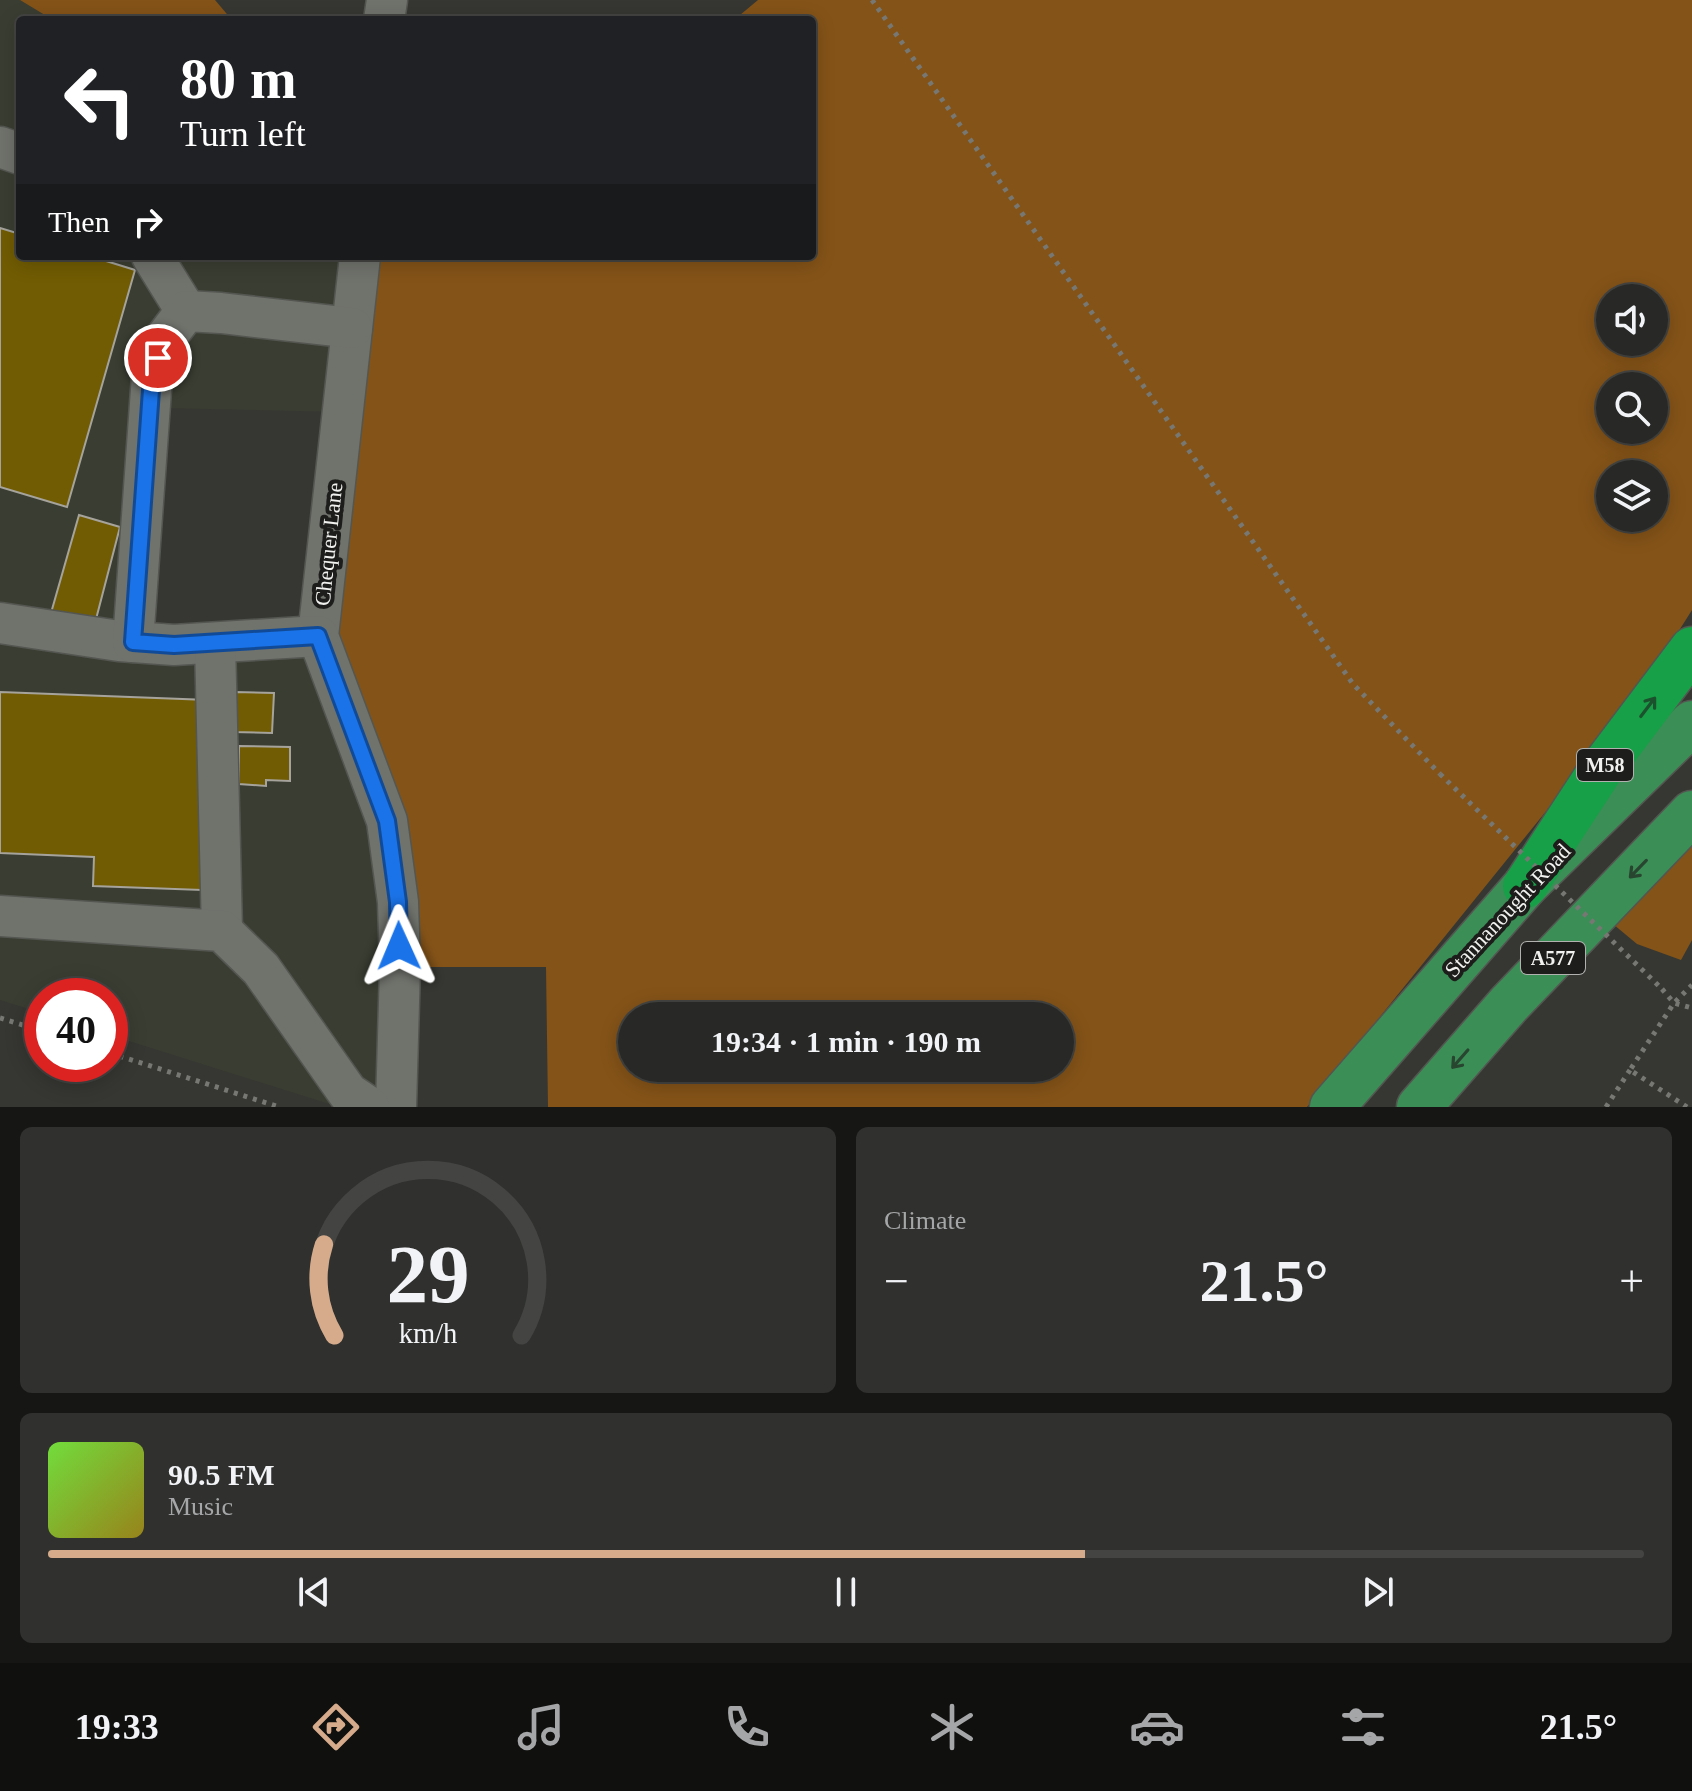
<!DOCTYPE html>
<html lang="en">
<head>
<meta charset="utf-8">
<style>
	body { margin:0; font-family:"Times New Roman",serif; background:#30312e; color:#f1f3f6; height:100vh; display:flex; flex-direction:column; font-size:30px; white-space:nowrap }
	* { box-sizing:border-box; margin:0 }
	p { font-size:26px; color:#a5a6a7 }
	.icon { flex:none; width:44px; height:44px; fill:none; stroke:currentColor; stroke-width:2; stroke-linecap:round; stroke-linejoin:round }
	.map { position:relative; height:1107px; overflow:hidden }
	.drawer { display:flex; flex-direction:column; gap:20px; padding:20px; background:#161715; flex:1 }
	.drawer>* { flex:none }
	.banner { position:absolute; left:16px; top:16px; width:800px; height:244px; border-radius:8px; box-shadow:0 4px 20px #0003,0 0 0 2px #444543; background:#202124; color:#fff; overflow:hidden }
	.buttons { position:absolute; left:1596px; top:284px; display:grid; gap:16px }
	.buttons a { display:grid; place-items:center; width:72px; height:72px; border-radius:50%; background:#282926; box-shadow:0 4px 20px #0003,0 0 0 2px #444543; font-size:40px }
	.speed { position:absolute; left:24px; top:978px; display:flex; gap:16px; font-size:40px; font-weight:700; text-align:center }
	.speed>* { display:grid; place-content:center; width:104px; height:104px; border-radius:50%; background:#282926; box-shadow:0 4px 20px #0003,0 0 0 2px #444543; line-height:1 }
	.speed .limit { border:12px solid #d22; background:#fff; color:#111 }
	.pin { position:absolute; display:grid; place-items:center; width:68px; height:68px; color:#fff; margin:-34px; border:4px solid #fff; border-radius:50%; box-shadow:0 2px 8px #0007 }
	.me { position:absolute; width:88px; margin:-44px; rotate:359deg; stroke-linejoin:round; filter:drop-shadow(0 0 6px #0008) }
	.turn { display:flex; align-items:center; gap:28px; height:168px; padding:0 32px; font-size:36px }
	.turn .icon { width:104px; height:104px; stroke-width:2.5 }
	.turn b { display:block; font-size:56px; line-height:68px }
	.then { display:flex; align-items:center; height:76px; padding:0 32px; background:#0003; gap:16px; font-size:30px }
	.big { font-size:60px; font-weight:700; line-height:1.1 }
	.drawer .widget { flex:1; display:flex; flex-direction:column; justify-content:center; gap:12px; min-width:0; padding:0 28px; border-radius:12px; background:#30312e }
	.drawer .dial { align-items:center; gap:0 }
	.dial svg { height:208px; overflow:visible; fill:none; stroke:#444543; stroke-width:7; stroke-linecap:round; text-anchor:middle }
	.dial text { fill:#f1f3f6; stroke:none }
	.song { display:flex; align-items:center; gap:24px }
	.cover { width:96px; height:96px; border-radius:12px; background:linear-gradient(135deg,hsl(100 70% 55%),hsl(50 70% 35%)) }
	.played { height:8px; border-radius:4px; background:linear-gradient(90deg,#d6ab8b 65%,#444543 65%) }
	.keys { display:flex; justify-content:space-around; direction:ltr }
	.heat { display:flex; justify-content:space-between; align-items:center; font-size:44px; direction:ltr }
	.drawer .tiles { flex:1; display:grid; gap:20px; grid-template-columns:1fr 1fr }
	.widget:last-child { grid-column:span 2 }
	.trip { position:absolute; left:618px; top:1002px; width:456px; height:80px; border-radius:40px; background:#282926; box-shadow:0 4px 20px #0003,0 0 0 2px #444543; font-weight:700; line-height:80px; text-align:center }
	.menu { display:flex; height:128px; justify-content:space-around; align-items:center; background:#10100f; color:#a5a6a7 }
	.menu .icon { width:56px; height:56px }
	.menu .selected { color:#d6ab8b }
	.menu b { font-size:36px; color:#f1f3f6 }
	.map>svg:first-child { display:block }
	.built { fill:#3a3e32 }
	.green { fill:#845318; fill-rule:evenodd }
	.building { fill:#715c03; stroke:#a5a39c; stroke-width:2 }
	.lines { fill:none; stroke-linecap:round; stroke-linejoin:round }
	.minor-casing { stroke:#545651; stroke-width:43 }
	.major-casing { stroke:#545651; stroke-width:47 }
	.highway-casing { stroke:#545651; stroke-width:47 }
	.path { stroke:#777874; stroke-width:5; stroke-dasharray:4 6; stroke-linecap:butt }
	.minor { stroke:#70726c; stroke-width:40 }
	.major { stroke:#3b8e56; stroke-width:44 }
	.highway { stroke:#17a047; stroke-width:44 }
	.path-bridge { stroke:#777874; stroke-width:5; stroke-dasharray:4 6; stroke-linecap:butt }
	.oneway { stroke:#1b522d }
	.oneway2 { stroke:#284530 }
	.route-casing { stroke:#114b97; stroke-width:20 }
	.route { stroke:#1a73e8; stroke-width:14 }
	.labels { text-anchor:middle; stroke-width:8; stroke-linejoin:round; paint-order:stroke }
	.shield { fill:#1d1e1c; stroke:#b1b2b0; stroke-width:2 }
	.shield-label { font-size:20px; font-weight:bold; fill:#f1f2ef }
	.street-label { font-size:22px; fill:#f1f2ef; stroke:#1d1e1c }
</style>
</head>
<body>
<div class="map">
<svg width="1692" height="1107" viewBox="0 0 1692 1107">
	<rect width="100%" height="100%" fill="#363732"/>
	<!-- built -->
	<polygon class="built" points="0,0 20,0 53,20 20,20 20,256 361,256 343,412 161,408 146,643 318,636 387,821 395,1107 339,1107 110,1035 110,996 42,996 42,1013 0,1000"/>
	<!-- green -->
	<g class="green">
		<polygon points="20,0 215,0 232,20 53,20"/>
		<path d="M758,0h934v610l-60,95 -325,402h-759l-2,-140h-146l-2,-65 -80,-266 42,-380h452v-236h-78zM1610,298h44v44h-44zM1610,386h44v44h-44zM1610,474h44v44h-44zM632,1016h428v52h-428z"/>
		<polygon points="1692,829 1692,940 1681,960 1637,944 1607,919"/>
	</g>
	<!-- building -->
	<g class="building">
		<polygon points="0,228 20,234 20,256 90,256 135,270 67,507 0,487"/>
		<polygon points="79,515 120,527 95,623 51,613"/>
		<polygon points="0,692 208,700 202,890 93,886 94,857 0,853"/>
		<polygon points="234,692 274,693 272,733 233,732"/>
		<polygon points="239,746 290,747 290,781 266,780 266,786 239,784"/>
	</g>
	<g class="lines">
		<defs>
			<g id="minor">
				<polyline points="384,20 387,0"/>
				<polyline points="0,147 20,154"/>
				<polyline points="152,256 186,311"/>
				<polyline points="360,256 318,636 387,821 398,902 400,967 396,1107"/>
				<polyline points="0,623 119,641 174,645 318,636"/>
				<polyline points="133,642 152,376 164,340 186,311 221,313 352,328"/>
				<polyline points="215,643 222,931"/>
				<polyline points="0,916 222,931 261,969 348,1093 369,1107"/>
			</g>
			<g id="major">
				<polyline points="1332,1107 1525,886 1692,723"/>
				<polyline points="1419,1107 1509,1004 1692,813"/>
			</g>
			<polyline id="highway" points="1525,886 1600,771 1692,649"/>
		</defs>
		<!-- minor casing -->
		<use href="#minor" class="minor-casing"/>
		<!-- major casing -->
		<use href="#major" class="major-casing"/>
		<!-- highway casing -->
		<use href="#highway" class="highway-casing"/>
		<!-- path -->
		<g class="path">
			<polyline points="872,0 1353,684 1440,774"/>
			<polyline points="1662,989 1674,1003 1692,1008"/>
			<polyline points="0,1018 42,1031"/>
			<polyline points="110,1053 279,1107"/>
			<polyline points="1606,1107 1630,1070"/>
			<polyline points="1687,1107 1630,1070 1674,1003 1692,985"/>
		</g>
		<!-- minor -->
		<use href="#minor" class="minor"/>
		<!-- major -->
		<use href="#major" class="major"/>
		<!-- highway -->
		<use href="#highway" class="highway"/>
		<!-- path-bridge -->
		<polyline class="path-bridge" points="1440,774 1662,989"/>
	</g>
	<!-- one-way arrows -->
	<defs><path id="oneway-shaft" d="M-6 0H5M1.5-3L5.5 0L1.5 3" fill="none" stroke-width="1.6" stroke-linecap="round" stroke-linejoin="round" transform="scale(2)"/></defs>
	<use class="oneway" href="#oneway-shaft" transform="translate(1648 707) rotate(-53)"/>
	<g class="oneway2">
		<use href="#oneway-shaft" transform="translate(1638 869) rotate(134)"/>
		<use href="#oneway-shaft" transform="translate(1460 1059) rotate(131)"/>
	</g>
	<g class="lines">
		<defs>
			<polyline id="route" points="158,358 152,376 133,642 174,645 318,636 387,821 398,902 399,946"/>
		</defs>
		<!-- route casing -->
		<use href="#route" class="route-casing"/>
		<!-- route -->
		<use href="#route" class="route"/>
	</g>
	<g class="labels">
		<!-- shield labels -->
		<g class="shield">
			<rect x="1577" y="749" width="56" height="32" rx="6"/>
			<rect x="1521" y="942" width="64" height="32" rx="6"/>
		</g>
		<g class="shield-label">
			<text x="1605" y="772">M58</text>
			<text x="1553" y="965">A577</text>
		</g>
		<!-- street labels -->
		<g class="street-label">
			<text transform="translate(328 544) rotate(-84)" y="8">Chequer Lane</text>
			<text transform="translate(1507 910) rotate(-47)" y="8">Stannanought Road</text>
		</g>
	</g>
</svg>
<div class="buttons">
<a><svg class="icon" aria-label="sound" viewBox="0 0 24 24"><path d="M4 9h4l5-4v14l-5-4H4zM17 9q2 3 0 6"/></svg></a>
<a><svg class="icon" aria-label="search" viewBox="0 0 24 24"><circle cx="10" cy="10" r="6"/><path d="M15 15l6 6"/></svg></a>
<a><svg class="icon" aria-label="layers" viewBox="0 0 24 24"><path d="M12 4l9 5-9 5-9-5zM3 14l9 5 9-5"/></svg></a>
</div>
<div class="speed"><div class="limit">40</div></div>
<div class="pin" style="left:158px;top:358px;background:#d93025"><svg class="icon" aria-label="arrive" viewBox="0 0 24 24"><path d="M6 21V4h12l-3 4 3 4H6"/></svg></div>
<svg class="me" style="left:399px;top:946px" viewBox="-20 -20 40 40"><path d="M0-17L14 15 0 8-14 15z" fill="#1a73e8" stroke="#fff" stroke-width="4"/></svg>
<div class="trip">19:34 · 1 min · 190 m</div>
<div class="banner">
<div class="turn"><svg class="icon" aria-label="left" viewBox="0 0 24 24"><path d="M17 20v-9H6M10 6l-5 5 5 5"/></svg><div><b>80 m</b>Turn left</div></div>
<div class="then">Then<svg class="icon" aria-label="right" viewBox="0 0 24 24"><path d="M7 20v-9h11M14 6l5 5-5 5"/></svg></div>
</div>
</div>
<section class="drawer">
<div class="tiles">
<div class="widget dial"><svg viewBox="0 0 100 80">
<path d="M14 69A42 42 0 1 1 86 69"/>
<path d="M14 69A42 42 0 0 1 10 34" stroke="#d6ab8b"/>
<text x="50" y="56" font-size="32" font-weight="700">29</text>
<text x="50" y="72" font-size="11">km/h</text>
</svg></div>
<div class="widget"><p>Climate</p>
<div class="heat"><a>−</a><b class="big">21.5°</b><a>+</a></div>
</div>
<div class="widget">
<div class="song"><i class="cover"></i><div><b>90.5 FM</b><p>Music</p></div></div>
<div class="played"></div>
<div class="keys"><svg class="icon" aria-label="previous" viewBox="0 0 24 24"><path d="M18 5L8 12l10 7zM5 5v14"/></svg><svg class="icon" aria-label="pause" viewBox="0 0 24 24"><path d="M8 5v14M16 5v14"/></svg><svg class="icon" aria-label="next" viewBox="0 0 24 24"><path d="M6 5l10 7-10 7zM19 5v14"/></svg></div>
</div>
</div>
</section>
<nav class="menu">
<b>19:33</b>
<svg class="icon selected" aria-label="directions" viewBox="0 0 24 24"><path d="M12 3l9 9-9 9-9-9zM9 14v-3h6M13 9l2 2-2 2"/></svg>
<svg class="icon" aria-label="music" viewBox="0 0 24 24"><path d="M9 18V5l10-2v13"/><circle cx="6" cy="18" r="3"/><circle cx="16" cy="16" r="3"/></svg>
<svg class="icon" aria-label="phone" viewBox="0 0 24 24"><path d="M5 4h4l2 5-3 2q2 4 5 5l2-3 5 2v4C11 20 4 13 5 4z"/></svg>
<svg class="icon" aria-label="climate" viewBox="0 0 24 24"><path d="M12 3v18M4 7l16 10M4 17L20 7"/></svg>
<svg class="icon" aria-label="car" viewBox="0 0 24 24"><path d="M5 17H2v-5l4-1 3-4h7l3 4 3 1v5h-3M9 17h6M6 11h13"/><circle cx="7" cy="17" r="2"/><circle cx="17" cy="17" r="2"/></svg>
<svg class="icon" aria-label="filters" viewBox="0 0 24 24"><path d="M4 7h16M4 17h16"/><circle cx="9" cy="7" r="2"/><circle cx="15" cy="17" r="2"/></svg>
<b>21.5°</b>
</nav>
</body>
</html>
